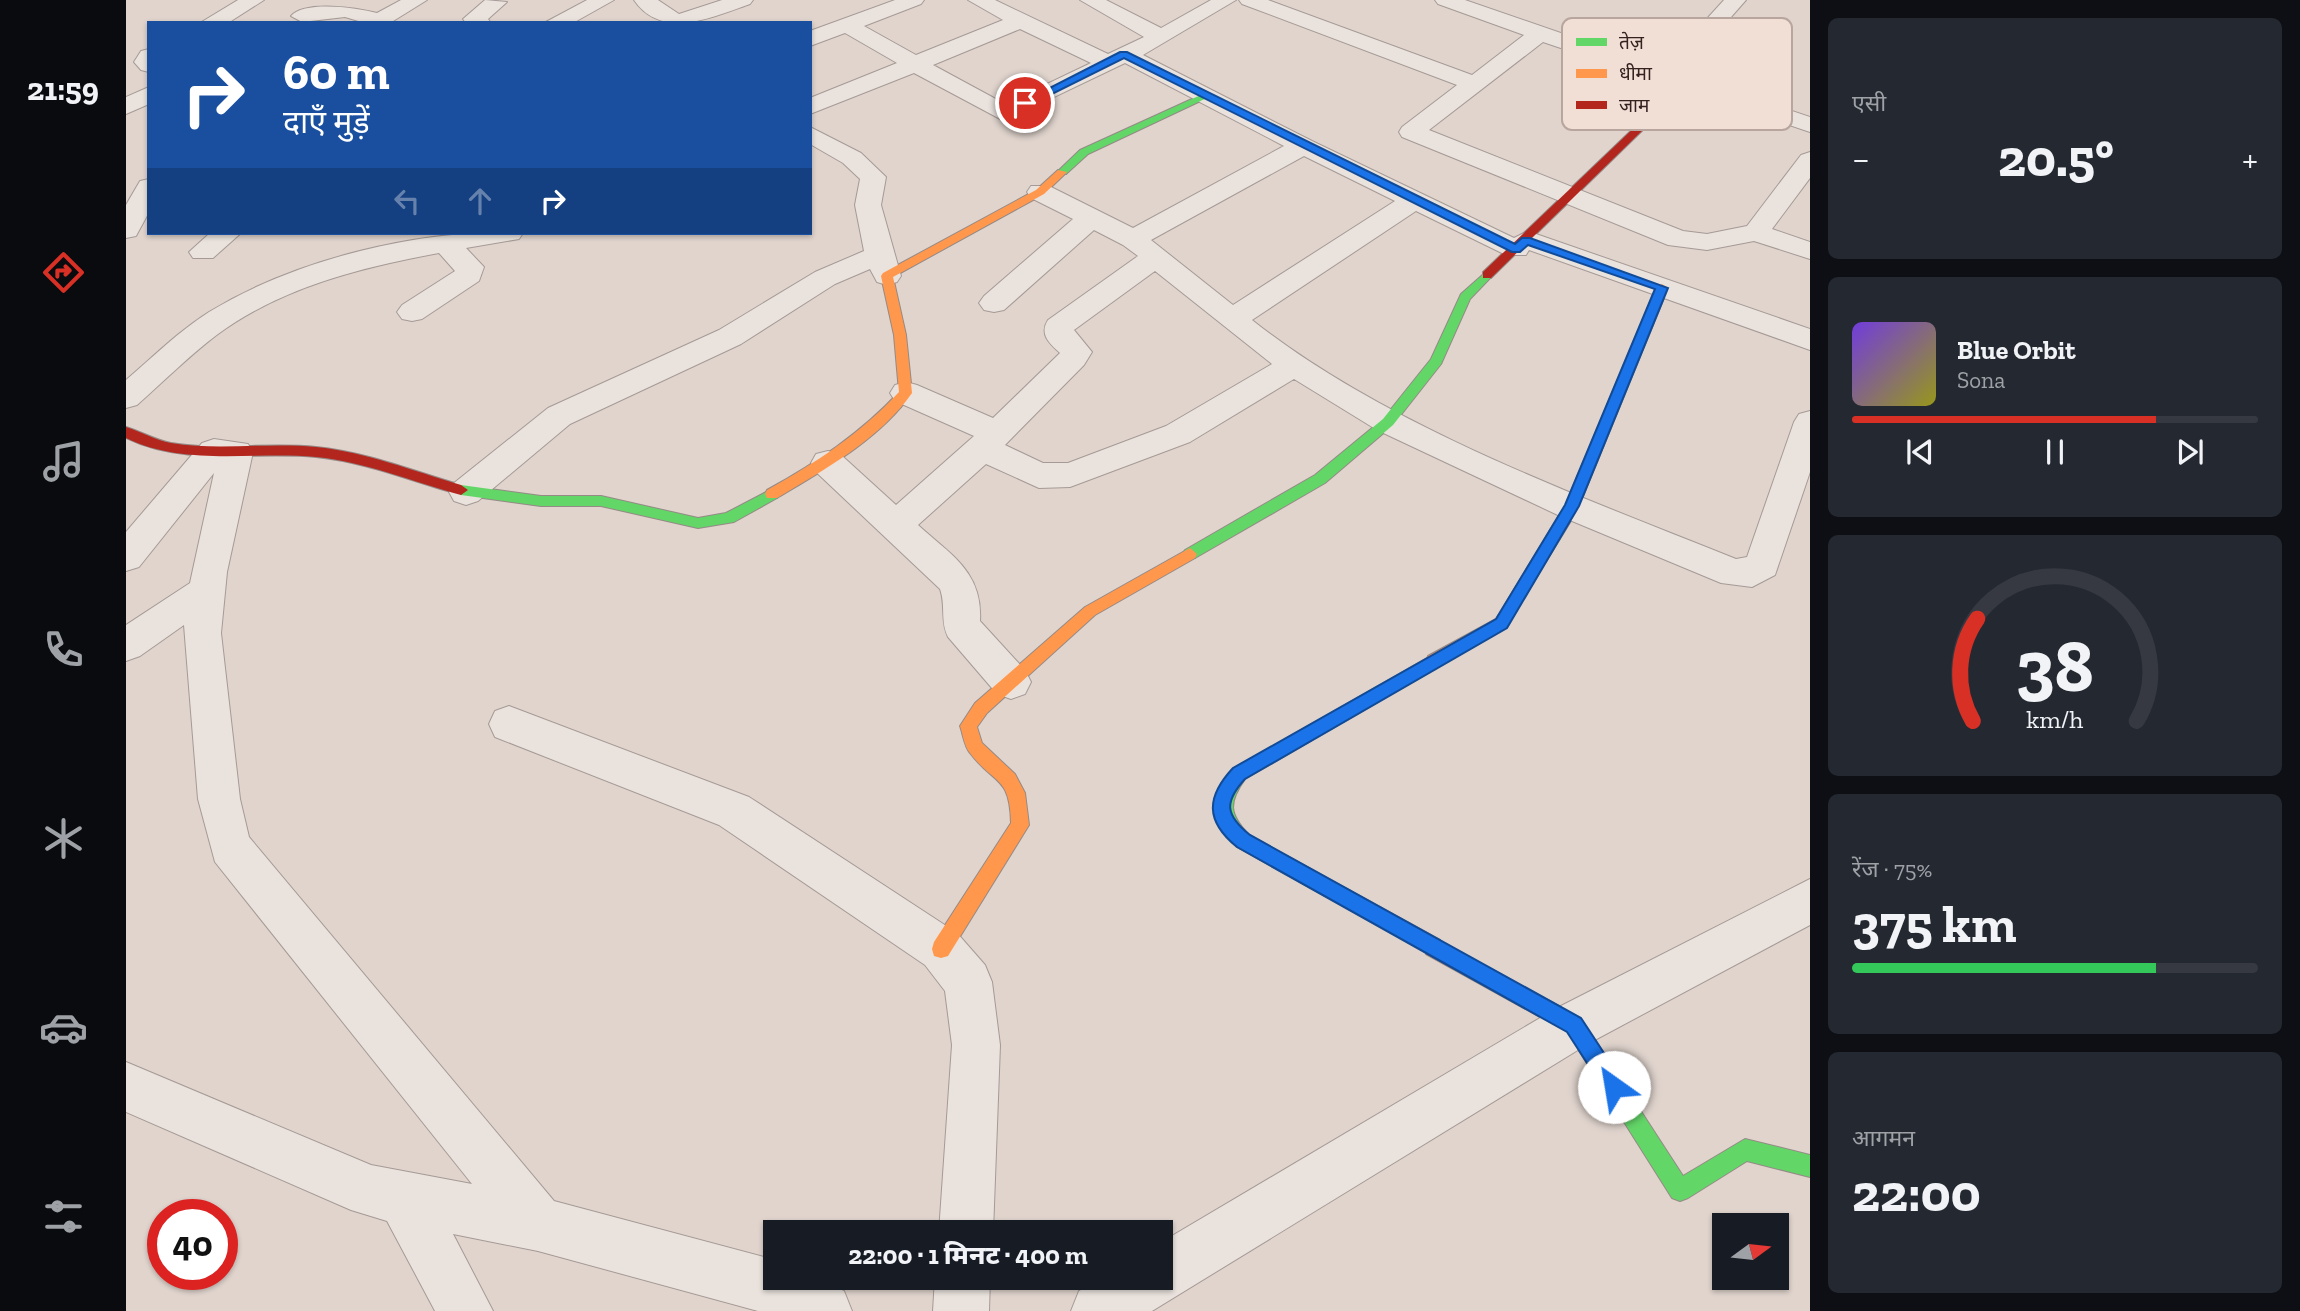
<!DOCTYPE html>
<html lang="hi">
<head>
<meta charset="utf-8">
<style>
	body { margin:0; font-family:"Zilla Slab","Noto Sans Devanagari",serif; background:#242831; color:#f1f3f6; height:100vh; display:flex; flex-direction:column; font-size:26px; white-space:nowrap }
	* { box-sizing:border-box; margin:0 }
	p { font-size:23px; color:#9ea1a6 }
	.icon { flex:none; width:38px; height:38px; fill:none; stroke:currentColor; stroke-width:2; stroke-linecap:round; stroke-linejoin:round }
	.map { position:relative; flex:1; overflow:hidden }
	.sheet { display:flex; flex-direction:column; gap:18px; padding:18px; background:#0d0f14; width:490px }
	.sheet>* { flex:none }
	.hud { position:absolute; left:21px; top:21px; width:665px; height:214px; border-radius:0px; box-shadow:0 2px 5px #0004; background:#1a4fa0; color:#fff; overflow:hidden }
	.needle { width:46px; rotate:75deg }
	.controls { position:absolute; left:1586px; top:1213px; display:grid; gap:14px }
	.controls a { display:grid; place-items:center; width:77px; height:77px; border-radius:0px; background:#171b24; box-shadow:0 2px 5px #0004; font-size:35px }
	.speed { position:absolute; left:21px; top:1199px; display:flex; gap:14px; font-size:35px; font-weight:700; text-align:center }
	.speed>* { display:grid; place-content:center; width:91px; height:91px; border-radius:50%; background:#171b24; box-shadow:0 2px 5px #0004; line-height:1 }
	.speed .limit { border:10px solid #d22; background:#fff; color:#111 }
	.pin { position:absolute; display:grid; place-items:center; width:60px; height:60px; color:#fff; margin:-30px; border:4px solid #fff; border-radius:50%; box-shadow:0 2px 7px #0007 }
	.me { position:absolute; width:77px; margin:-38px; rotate:328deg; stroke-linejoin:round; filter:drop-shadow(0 0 5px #0008) }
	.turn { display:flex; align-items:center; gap:24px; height:147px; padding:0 21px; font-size:32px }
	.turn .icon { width:91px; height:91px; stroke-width:2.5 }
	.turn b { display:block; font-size:49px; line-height:60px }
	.lanes { display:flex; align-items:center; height:66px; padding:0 21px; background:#0003; justify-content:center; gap:35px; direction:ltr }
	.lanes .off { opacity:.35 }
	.big { font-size:52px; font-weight:800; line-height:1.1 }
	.sheet .widget { flex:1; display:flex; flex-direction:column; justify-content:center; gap:10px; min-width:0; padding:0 24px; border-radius:10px; background:#242831 }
	.sheet .dial { align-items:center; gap:0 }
	.dial svg { height:182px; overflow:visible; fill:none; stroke:#363941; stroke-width:7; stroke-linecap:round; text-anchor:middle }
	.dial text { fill:#f1f3f6; stroke:none }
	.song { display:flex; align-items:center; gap:21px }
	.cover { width:84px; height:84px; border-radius:10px; background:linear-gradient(135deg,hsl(260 70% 55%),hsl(60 70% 35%)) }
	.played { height:7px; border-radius:4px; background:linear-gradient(90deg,#d93025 75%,#363941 75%) }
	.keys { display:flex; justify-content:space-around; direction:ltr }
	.heat { display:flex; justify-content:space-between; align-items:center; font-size:38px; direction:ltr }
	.charge { height:10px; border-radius:5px; background:linear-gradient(90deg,#34c759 75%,#363941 0) }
	.trip { position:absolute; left:637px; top:1220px; width:410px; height:70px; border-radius:0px; background:#171b24; box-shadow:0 2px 5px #0004; font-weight:800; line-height:70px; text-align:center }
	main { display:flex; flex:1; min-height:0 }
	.tabs { display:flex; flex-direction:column; width:126px; justify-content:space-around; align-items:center; background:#090b0e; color:#9ea1a6 }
	.tabs .icon { width:49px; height:49px }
	.tabs .on { color:#d93025 }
	.tabs b { font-size:32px; color:#f1f3f6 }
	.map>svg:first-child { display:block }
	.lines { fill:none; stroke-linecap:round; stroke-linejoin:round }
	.street-casing { stroke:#a69a96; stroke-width:2 }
	.fast-casing { stroke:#958a86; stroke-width:2 }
	.slow-casing { stroke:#958a86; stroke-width:2 }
	.jam-casing { stroke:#958a86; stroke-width:2 }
	.street { fill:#e9e2dd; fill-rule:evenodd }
	.fast { fill:#63d668; fill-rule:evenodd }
	.slow { fill:#ff974d; fill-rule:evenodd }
	.jam { fill:#b3261e; fill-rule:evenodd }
	.route { fill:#1a73e8; stroke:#114b97; stroke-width:2 }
	.key { fill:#f1ded4; stroke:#b8a69e; stroke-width:2 }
	.key-label { font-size:19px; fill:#332220 }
</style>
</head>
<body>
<main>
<nav class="tabs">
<b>21:59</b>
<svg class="icon on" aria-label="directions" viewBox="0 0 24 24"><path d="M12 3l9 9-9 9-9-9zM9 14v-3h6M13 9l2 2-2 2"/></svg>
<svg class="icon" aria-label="music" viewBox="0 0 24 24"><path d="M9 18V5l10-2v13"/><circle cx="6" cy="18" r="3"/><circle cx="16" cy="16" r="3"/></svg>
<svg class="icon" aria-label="phone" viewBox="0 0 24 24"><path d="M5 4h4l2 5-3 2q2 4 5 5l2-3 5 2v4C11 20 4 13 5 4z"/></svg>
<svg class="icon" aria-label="climate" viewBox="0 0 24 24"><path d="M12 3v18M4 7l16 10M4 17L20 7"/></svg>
<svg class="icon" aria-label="car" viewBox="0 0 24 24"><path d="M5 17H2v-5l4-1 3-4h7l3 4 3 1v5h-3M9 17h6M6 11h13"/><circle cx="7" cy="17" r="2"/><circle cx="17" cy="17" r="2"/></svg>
<svg class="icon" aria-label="filters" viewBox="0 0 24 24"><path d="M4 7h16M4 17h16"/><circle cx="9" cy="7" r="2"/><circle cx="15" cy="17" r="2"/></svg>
</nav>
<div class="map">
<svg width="1684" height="1311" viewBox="0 0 1684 1311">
	<rect width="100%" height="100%" fill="#e0d4cd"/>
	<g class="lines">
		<defs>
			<g id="street">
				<polygon points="112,0 138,0 102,23 74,23"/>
				<path d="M275,0h26l-37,23h-25l-20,-6 -43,5 -11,-6c14,-16 67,-8 86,-3z"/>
				<polygon points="359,0 381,2 362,19 365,23 340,23 337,19"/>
				<polygon points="461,0 488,0 447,23 418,23"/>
				<path d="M508,0h24l21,14 43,-14h31l-3,4c-37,13 -88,37 -116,-4z"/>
				<path d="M769,0h29l-3,4 -57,22 52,29 87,-35 -35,-20h27l113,54 36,-17 -64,-37h26l55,28 50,-28h25l-93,55 169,86 202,97 12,-6 10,2 274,95v21l-281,-100 -3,5h-20l-90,-44 -164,109c135,107 325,175 484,239l11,-2 47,-135 5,-8 11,-3v61l-35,103 -23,12 -31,-4 -161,-67 -183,-86 -83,-51 -104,63 -120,45 -31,1 -53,-24 -68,61c33,30 65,47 62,96l45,49 6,12 -6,12 -14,5 -14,-5 -49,-57c-8,-16 -2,-31 -8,-48l-124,-117 -5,-9 5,-9 12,-3 12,3 56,51 78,-69 -79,-35 -5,-8 5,-8 11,-3 11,3 76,33 67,-65c-11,-10 -21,-19 -12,-33l90,-64 -15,-11 -29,-15 -90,80 -10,2 -10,-2 -5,-7 5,-7 89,-77 -42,-21 -4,-6 4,-6h18l84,42 151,-82 -159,-83 -121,58 -90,-48 -104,41v-16l87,-35 -52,-30 -35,13v-15zM894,29l71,34 -86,41 -72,-39zM1178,156l91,45 -162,104 -82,-65zM1029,271l117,93 -106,62 -98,37h-25l-38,-18 79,-80 8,-13 -18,-22z"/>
				<polygon points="1113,0 1142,0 1346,75 1398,35 1312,4 1309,0 1339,0 1536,68 1598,0 1620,0 1555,74 1684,117 1684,132 1417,42 1303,130 1557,231 1581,234 1621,226 1675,155 1684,152 1684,178 1646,229 1684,242 1684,259 1628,241 1581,250 1542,245 1276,137 1273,132 1276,127 1331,85 1116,4"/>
				<polygon points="23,49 23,72 15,70 8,62 15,51"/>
				<polygon points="23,87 23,104 0,114 0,97"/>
				<polygon points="684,127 735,153 760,177 755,205 775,276 771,282 761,285 751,282 744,269 709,284 615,344 444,424 352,501 340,505 328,501 323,492 328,483 422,408 593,330 689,272 738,251 729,205 734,179 717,163 684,144"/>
				<polygon points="23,179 23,212 10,236 0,238 0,205 14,181"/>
				<polygon points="84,233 115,233 87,258 67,258 63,252"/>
				<path d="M397,233l-4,6 -53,9 18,19 -5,14 -57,38 -10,2 -10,-2 -5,-7 5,-7 53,-34 -16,-18c-76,14 -157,34 -221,81 -28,21 -54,47 -81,71l-11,3v-28c27,-23 53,-49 83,-68 87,-53 213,-84 314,-79z"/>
				<polygon points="88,439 122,444 127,452 101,572 95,633 114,799 123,837 428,1201 649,1260 649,1278 688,1278 718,1291 726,1311 632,1311 412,1251 327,1234 367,1311 309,1311 261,1221 225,1210 0,1112 0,1062 245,1165 346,1184 89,862 72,799 58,625 14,656 0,661 0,625 64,583 88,473 13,567 0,571 0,532 76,443"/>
				<polygon points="383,706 623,797 831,933 859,965 866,982 874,1045 867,1232 813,1232 826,1045 819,991 799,965 593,825 369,737 363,724 369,711"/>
				<polygon points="1684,879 1684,925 1465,1042 1026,1311 945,1311 953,1291 977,1278 1034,1278 1034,1243 1431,1008"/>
				<polygon points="809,1278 864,1278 863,1311 807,1311"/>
			</g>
			<g id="fast">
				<polygon points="1077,94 1085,96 962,154 940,174 931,172 954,150"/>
				<polygon points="1361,271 1367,275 1344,299 1315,364 1267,425 1199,483 1069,558 1059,558 1057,554 1059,550 1189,475 1257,419 1305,359 1335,294"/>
				<polygon points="335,485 415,496 475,496 572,518 600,513 646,489 653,494 651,498 608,522 572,528 475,506 415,506 335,495 328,490"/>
				<path d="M1308,654l6,2 2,5 -2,5 -195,113c-17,24 -16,35 4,56l191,105 2,7 -2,7 -7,2 -196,-109c-27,-28 -27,-48 -4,-78z"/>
				<polygon points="1476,1059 1483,1062 1557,1176 1619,1139 1684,1155 1684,1177 1621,1161 1562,1198 1554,1201 1546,1198 1469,1076 1466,1069 1469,1062"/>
			</g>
			<g id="slow">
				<path d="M932,170l9,2 -23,22 -151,83 13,58 6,58c-32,46 -88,77 -135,105h-10l-2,-4 2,-4c49,-27 94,-57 132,-98l-5,-57 -13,-59 2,-3 153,-83z"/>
				<polygon points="1536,284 1542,288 1451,511 1380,627 1314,666 1302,666 1300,661 1302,656 1370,619 1439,506 1530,288"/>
				<path d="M1064,548l7,6 -2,4 -100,57 -108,98 -10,14 5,16 33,31 10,19 4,32 -81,131 -7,2 -7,-2 -2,-7 2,-7 77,-119c-1,-48 -17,-38 -41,-70 -6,-7 -7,-19 -10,-27l15,-23 110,-96z"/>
			</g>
			<g id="jam">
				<polygon points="1557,81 1565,83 1365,278 1357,278 1357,272"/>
				<path d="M0,427c16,5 29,13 45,16 48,8 97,-1 145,4 50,5 97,24 145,38l7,5 -7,5c-48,-13 -95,-33 -145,-38 -63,-6 -131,10 -190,-19z"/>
				<polygon points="1307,938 1455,1018 1483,1062 1486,1069 1483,1076 1476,1079 1469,1076 1441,1032 1300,954 1298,947 1300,940"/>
			</g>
		</defs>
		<!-- street casing -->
		<use href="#street" class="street-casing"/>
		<!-- fast casing -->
		<use href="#fast" class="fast-casing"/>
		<!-- slow casing -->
		<use href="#slow" class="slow-casing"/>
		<!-- jam casing -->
		<use href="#jam" class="jam-casing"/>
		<!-- street -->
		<use href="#street" class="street"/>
		<!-- fast -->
		<use href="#fast" class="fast"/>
		<!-- slow -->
		<use href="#slow" class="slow"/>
		<!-- jam -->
		<use href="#jam" class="jam"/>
	</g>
	<!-- route -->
	<path class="route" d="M994,52h7l388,192 7,-6h8l138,50 -89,218 -72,122 -262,151c-21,23 -20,36 5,56l331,183 40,61 3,8 -3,7 -7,3 -7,-3 -40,-62 -330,-185c-32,-26 -31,-50 -4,-79l263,-149 69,-114 90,-216 -127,-44 -8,7h-8l-388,-194 -96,48 -8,-3z"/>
	<!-- legend -->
	<rect x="1436" y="18" width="230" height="112" rx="10" class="key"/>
	<rect x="1450" y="38" width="31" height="8" fill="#63d668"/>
	<rect x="1450" y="69" width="31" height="9" fill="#ff974d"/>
	<rect x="1450" y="101" width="31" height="8" fill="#b3261e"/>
	<g class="key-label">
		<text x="1493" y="49">तेज़</text>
		<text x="1493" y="80">धीमा</text>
		<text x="1493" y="112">जाम</text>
	</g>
</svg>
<div class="controls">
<a><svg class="needle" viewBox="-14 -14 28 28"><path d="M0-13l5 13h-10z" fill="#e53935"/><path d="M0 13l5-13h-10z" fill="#9ea1a6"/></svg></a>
</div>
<div class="speed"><div class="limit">40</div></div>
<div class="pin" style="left:899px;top:103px;background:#d93025"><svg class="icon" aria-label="arrive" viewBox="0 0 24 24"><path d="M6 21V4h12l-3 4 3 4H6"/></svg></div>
<svg class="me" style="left:1488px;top:1087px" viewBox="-20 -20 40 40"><circle r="19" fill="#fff"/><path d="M0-13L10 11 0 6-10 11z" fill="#1a73e8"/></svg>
<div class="trip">22:00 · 1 मिनट · 400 m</div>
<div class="hud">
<div class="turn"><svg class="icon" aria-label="right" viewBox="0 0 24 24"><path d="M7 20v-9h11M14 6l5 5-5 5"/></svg><div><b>60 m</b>दाएँ मुड़ें</div></div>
<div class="lanes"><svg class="icon off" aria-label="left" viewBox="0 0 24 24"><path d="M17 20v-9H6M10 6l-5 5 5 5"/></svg><svg class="icon off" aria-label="ahead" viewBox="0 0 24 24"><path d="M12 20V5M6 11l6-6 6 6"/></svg><svg class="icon" aria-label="right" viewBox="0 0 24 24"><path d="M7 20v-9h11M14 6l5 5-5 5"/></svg></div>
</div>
</div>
<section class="sheet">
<div class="widget"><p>एसी</p>
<div class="heat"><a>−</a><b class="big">20.5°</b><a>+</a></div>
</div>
<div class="widget">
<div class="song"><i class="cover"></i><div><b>Blue Orbit</b><p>Sona</p></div></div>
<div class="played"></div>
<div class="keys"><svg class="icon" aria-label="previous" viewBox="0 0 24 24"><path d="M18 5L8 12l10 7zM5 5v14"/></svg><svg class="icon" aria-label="pause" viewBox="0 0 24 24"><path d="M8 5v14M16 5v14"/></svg><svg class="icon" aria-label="next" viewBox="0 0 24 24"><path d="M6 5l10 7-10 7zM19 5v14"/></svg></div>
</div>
<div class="widget dial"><svg viewBox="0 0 100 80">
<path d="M14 69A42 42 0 1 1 86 69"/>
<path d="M14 69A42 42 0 0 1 16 24" stroke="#d93025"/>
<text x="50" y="56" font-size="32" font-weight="700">38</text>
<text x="50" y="72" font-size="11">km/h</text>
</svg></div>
<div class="widget"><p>रेंज · 75%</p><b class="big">375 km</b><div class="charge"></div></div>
<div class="widget"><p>आगमन</p><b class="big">22:00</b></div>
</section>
</main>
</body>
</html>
